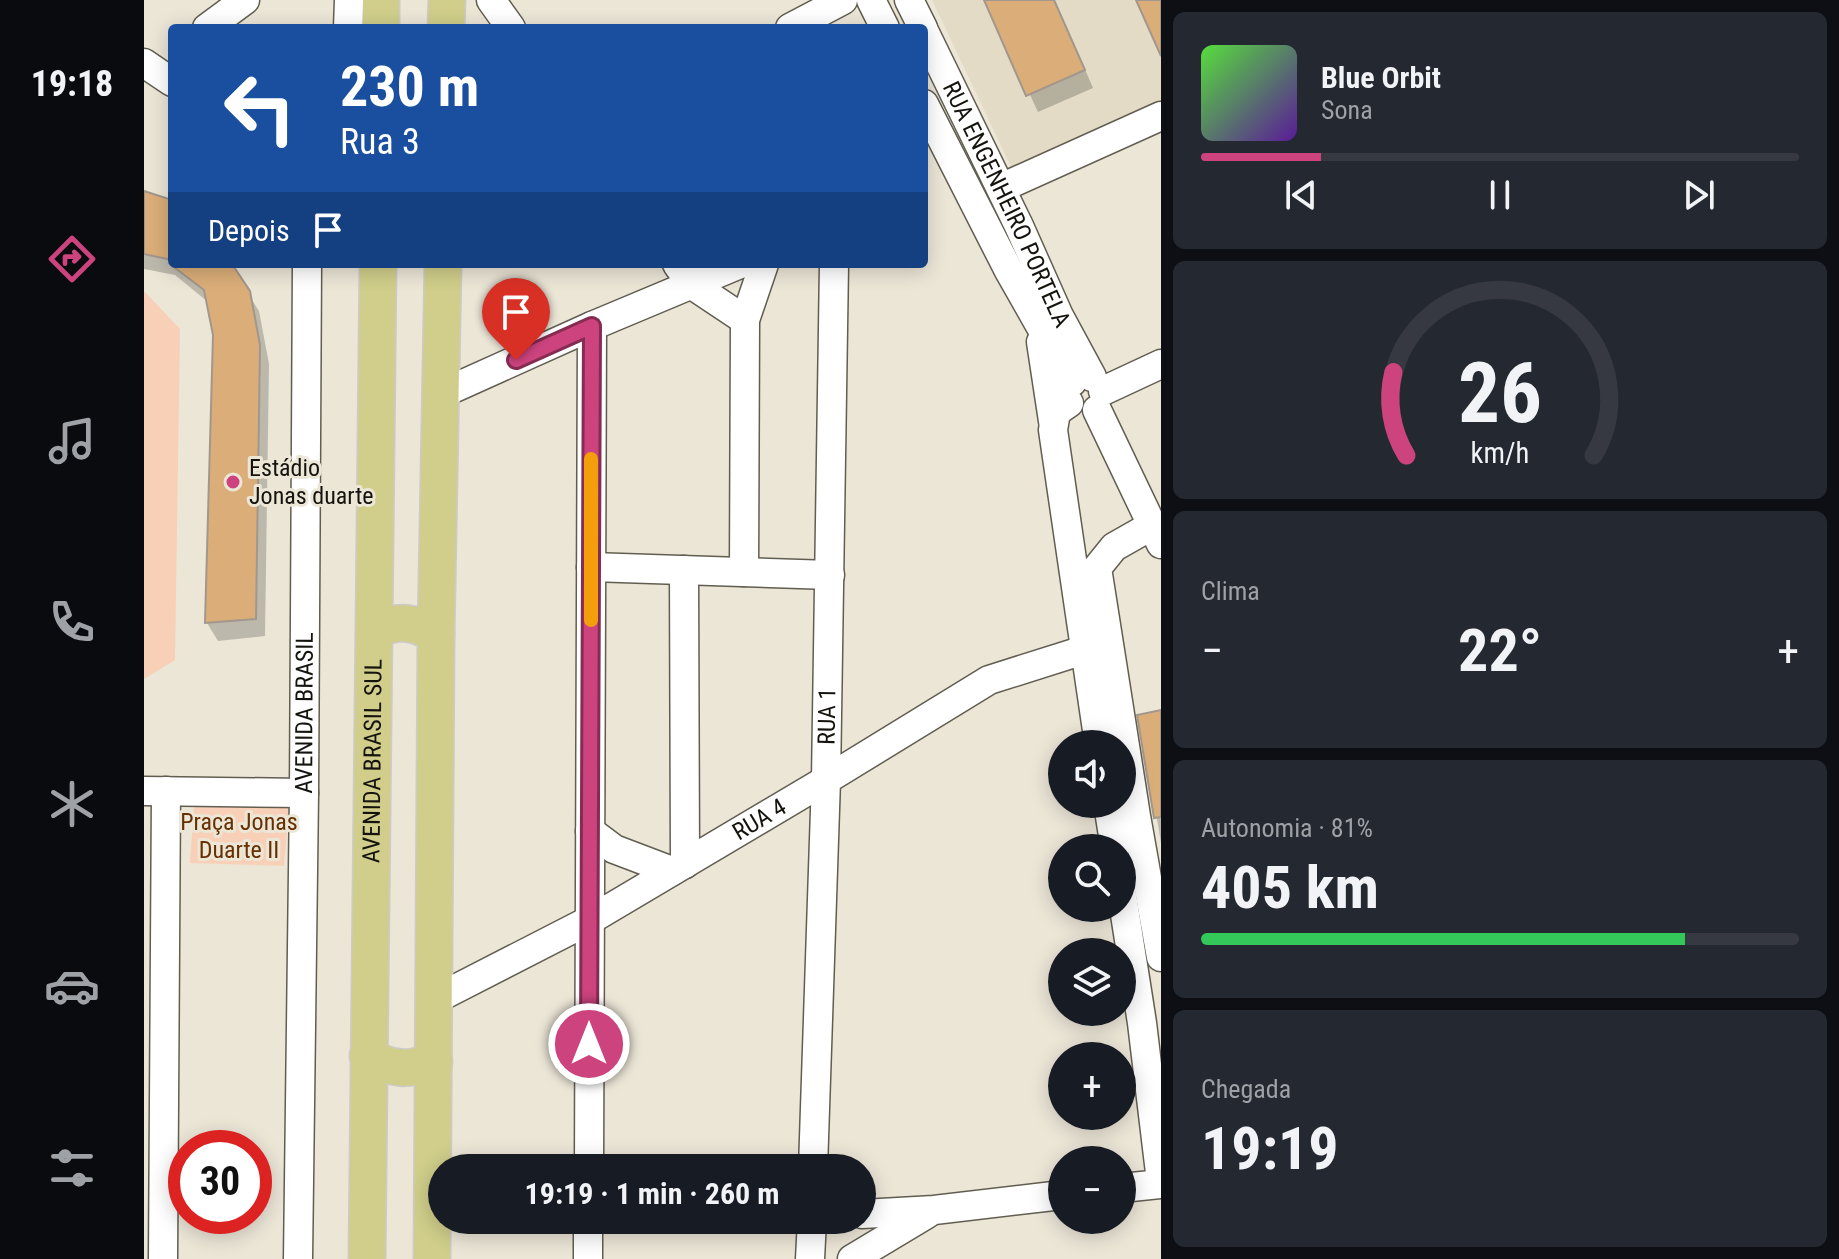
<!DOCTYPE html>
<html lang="pt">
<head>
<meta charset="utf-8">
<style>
	body { margin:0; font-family:"Roboto Condensed",sans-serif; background:#242831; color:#f1f3f6; height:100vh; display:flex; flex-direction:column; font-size:30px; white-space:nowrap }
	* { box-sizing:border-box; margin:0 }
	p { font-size:26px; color:#9ea1a6 }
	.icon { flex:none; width:44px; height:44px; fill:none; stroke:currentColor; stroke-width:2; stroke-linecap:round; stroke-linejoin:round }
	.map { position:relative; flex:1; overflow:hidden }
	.side { display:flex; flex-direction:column; gap:12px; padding:12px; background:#0d0f14; width:678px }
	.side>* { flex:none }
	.banner { position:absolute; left:24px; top:24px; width:760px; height:244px; border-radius:8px; box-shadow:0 4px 20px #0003; background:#1a4fa0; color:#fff; overflow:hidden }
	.fabs { position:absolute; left:904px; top:730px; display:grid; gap:16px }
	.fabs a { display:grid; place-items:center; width:88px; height:88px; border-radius:50%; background:#171b24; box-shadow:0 4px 20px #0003; font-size:40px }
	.speed { position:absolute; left:24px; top:1130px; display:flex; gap:16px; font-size:40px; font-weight:700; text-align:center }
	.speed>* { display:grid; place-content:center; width:104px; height:104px; border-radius:50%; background:#171b24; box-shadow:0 4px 20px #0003; line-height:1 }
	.speed .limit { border:12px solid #d22; background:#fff; color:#111 }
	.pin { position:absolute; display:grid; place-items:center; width:68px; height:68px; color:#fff; margin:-82px -34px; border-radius:50% 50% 50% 0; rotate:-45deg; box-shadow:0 0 8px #0007 }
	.pin .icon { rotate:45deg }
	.me { position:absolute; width:88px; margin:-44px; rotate:0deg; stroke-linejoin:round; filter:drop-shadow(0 0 6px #0008) }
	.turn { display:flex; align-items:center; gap:28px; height:168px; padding:0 40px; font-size:36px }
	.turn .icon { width:104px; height:104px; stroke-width:2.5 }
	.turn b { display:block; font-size:56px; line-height:68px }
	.then { display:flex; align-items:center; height:76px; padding:0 40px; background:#0003; gap:16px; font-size:30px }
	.big { font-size:60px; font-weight:700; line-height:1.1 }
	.side .tile { flex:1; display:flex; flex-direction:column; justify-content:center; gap:12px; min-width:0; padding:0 28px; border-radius:12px; background:#242831 }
	.side .dial { align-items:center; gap:0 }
	.dial svg { height:208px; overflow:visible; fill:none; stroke:#363941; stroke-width:7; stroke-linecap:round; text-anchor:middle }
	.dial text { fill:#f1f3f6; stroke:none }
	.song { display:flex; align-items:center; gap:24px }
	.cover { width:96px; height:96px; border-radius:12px; background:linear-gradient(135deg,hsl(110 70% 55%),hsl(270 70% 35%)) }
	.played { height:8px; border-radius:4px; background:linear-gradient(90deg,#cc437e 20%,#363941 20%) }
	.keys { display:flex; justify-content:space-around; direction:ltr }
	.heat { display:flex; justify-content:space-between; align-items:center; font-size:44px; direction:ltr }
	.charge { height:12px; border-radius:6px; background:linear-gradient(90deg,#34c759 81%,#363941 0) }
	.trip { position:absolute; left:284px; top:1154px; width:448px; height:80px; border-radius:40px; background:#171b24; box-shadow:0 4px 20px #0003; font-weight:700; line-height:80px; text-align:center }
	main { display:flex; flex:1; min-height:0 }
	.tabs { display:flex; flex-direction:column; width:144px; justify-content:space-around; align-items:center; background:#090b0e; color:#9ea1a6 }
	.tabs .icon { width:56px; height:56px }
	.tabs .on { color:#cc437e }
	.tabs b { font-size:36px; color:#f1f3f6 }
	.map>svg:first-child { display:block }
	.built { fill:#e3dbc5 }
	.green { fill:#f8d0b7 }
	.shadow { fill:#0003 }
	.building { fill:#dbae79; stroke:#a2978c; stroke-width:2 }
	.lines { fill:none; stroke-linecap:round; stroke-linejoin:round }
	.minor-casing { stroke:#615d50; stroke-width:31 }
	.major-casing { stroke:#cccbca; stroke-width:39 }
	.minor { stroke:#fff; stroke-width:28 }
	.major { stroke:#d0ce8a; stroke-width:36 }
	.route-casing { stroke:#852c52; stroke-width:20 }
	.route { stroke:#cc437e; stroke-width:14 }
	.slow { stroke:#f59e0b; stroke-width:14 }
	.poi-dot { fill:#cc437e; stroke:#ece6d7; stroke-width:3 }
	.labels { text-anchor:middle; stroke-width:6; stroke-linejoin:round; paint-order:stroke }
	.street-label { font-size:24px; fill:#15130e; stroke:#ece6d7 }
	.poi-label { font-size:24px; fill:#15130e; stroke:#ece6d7; text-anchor:start }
	.park-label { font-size:24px; fill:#663002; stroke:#ece6d7 }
</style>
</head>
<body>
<main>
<nav class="tabs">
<b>19:18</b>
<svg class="icon on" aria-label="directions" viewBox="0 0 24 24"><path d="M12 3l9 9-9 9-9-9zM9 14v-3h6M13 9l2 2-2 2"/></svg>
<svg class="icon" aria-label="music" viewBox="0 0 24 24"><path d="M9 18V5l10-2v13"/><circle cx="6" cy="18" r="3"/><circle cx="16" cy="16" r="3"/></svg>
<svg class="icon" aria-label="phone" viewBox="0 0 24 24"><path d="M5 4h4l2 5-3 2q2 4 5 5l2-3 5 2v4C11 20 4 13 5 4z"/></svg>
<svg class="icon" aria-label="climate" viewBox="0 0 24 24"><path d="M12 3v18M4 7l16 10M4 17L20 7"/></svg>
<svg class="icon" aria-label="car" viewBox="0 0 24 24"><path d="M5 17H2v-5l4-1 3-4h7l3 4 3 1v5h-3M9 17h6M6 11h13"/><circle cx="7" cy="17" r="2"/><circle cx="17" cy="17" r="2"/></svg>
<svg class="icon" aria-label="filters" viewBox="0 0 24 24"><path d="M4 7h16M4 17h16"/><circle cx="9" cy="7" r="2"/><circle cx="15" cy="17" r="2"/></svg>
</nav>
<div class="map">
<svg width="1017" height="1259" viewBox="0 0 1017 1259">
	<rect width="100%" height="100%" fill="#ece6d7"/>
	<!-- built -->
	<polygon class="built" points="788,0 840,0 941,70 910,0 992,0 1017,34 1017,104 869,171"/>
	<!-- green -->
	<g class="green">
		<polygon points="0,291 36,329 31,660 0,679"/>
		<polygon points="50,805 145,806 140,866 46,863"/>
	</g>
	<!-- shadow -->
	<g class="shadow">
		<polygon points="842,0 911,0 949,88 894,112"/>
		<polygon points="0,193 28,202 28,264 85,264 115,311 125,364 121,636 74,641 63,623 71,335 64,302 31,275 0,269"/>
		<polygon points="1017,712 1017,843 996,716"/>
	</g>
	<!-- building -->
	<g class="building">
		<polygon points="840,0 910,0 941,70 882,96"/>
		<polygon points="992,0 1017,0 1017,56"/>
		<polygon points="0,191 28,200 28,260 0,254"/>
		<polygon points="26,264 88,264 106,291 116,345 112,619 61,623 69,335 60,290"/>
		<polygon points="1017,710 1017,817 1010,818 993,715"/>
	</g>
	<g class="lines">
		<defs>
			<g id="minor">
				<polyline points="347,0 367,28"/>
				<polyline points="727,0 741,28"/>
				<polyline points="765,0 779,28"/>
				<polyline points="63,28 101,0"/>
				<polyline points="204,28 205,0"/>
				<polyline points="646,28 699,0"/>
				<path id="s1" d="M780,31l95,195 40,90 33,61"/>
				<polyline points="0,63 28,82"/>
				<polyline points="780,104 864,269 928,382"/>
				<polyline points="857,188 1017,116"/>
				<polyline points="533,264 547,284 601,320"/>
				<polyline points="897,342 909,421"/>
				<polyline points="959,391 1017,364"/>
				<polyline points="297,394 448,326 596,264"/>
				<polyline points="925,403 912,412 909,430 955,744"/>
				<polyline points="953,410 1017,544"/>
				<polyline points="1007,526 970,547 953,568 992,816 1017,957"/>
				<polyline points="447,567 686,575"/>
				<polyline points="540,570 541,864"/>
				<polyline points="600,572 601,320 620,264"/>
				<polyline points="0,791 160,793"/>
				<polyline points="964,804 971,848"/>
				<polyline points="446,831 470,849 528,871"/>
				<polyline points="978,895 998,1023 1017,1181"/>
				<path id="s2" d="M292,999l154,-79 236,-140 163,-100 95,-30"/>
				<polyline points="445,1168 448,326"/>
				<path id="s3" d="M669,1168l13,-388 8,-516"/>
				<polyline points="978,1188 1017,1184"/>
				<polyline points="718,1214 790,1210 918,1195"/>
				<polyline points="19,1259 22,791"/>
				<path id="s4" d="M154,1259l6,-466 3,-529"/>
				<polyline points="444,1259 444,1220"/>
				<polyline points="666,1259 668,1220"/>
				<polyline points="708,1259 783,1214"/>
			</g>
			<g id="major">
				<polyline points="237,28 237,0"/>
				<polyline points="302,28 303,0"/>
				<path d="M231,630c23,-10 40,-9 61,5"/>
				<path d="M224,1056c24,14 41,15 66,5"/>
				<path id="s5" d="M223,1259l11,-995"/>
				<polyline points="288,1259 292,635 299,264"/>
			</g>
		</defs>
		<!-- minor casing -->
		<use href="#minor" class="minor-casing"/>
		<!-- major casing -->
		<use href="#major" class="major-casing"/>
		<!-- minor -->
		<use href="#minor" class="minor"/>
		<!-- major -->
		<use href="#major" class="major"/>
	</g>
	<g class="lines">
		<defs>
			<polyline id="route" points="372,360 448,326 445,1044"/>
		</defs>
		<!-- route casing -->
		<use href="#route" class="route-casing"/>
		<!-- route -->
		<use href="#route" class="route"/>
		<!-- slow -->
		<polyline class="slow" points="447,620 447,459"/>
	</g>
	<!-- markers -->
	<circle class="poi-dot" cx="89" cy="482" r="8"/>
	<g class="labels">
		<!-- street labels -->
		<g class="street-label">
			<text dy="8" stroke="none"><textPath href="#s1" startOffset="192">RUA ENGENHEIRO PORTELA</textPath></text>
			<text dy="8" stroke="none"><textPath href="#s4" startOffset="546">AVENIDA BRASIL</textPath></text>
			<text dy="8" stroke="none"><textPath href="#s3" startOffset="452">RUA 1</textPath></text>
			<text dy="8" stroke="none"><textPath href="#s5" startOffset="498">AVENIDA BRASIL SUL</textPath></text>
			<text dy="8" stroke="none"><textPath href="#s2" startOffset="370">RUA 4</textPath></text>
		</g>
		<!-- poi labels -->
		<g class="poi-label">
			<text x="105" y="476">Estádio<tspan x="105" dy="28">Jonas duarte</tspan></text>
		</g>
		<!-- park labels -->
		<g class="park-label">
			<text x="95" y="830">Praça Jonas<tspan x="95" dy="28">Duarte II</tspan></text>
		</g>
	</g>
</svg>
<div class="fabs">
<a><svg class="icon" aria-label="sound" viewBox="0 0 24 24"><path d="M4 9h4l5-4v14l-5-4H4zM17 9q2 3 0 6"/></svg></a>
<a><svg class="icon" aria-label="search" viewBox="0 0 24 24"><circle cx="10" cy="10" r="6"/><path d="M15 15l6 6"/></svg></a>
<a><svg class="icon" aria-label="layers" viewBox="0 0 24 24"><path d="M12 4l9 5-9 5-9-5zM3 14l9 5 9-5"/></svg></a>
<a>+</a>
<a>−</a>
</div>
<div class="speed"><div class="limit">30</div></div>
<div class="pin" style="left:372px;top:360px;background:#d93025"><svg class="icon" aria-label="arrive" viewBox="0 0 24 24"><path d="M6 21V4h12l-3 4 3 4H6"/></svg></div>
<svg class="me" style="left:445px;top:1044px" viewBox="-20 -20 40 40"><circle r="17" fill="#cc437e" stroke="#fff" stroke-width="3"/><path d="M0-11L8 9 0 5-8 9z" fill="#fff"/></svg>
<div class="trip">19:19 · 1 min · 260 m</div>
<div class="banner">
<div class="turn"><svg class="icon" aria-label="left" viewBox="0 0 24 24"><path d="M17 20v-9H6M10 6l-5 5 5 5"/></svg><div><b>230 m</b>Rua 3</div></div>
<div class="then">Depois<svg class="icon" aria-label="arrive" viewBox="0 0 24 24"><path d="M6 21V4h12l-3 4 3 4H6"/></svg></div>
</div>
</div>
<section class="side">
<div class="tile">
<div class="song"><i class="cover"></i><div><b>Blue Orbit</b><p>Sona</p></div></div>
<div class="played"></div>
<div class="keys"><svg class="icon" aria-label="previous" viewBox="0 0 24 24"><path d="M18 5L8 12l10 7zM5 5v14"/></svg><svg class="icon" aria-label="pause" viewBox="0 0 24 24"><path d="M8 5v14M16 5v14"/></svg><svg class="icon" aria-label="next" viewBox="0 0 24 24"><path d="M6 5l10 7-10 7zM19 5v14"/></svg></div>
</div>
<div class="tile dial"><svg viewBox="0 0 100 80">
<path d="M14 69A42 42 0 1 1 86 69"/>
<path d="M14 69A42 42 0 0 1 9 37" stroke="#cc437e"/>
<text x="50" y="56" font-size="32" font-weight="700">26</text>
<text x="50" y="72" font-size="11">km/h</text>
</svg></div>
<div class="tile"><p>Clima</p>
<div class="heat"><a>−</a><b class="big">22°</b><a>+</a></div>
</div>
<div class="tile"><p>Autonomia · 81%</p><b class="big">405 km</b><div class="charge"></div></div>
<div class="tile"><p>Chegada</p><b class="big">19:19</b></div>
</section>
</main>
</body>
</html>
